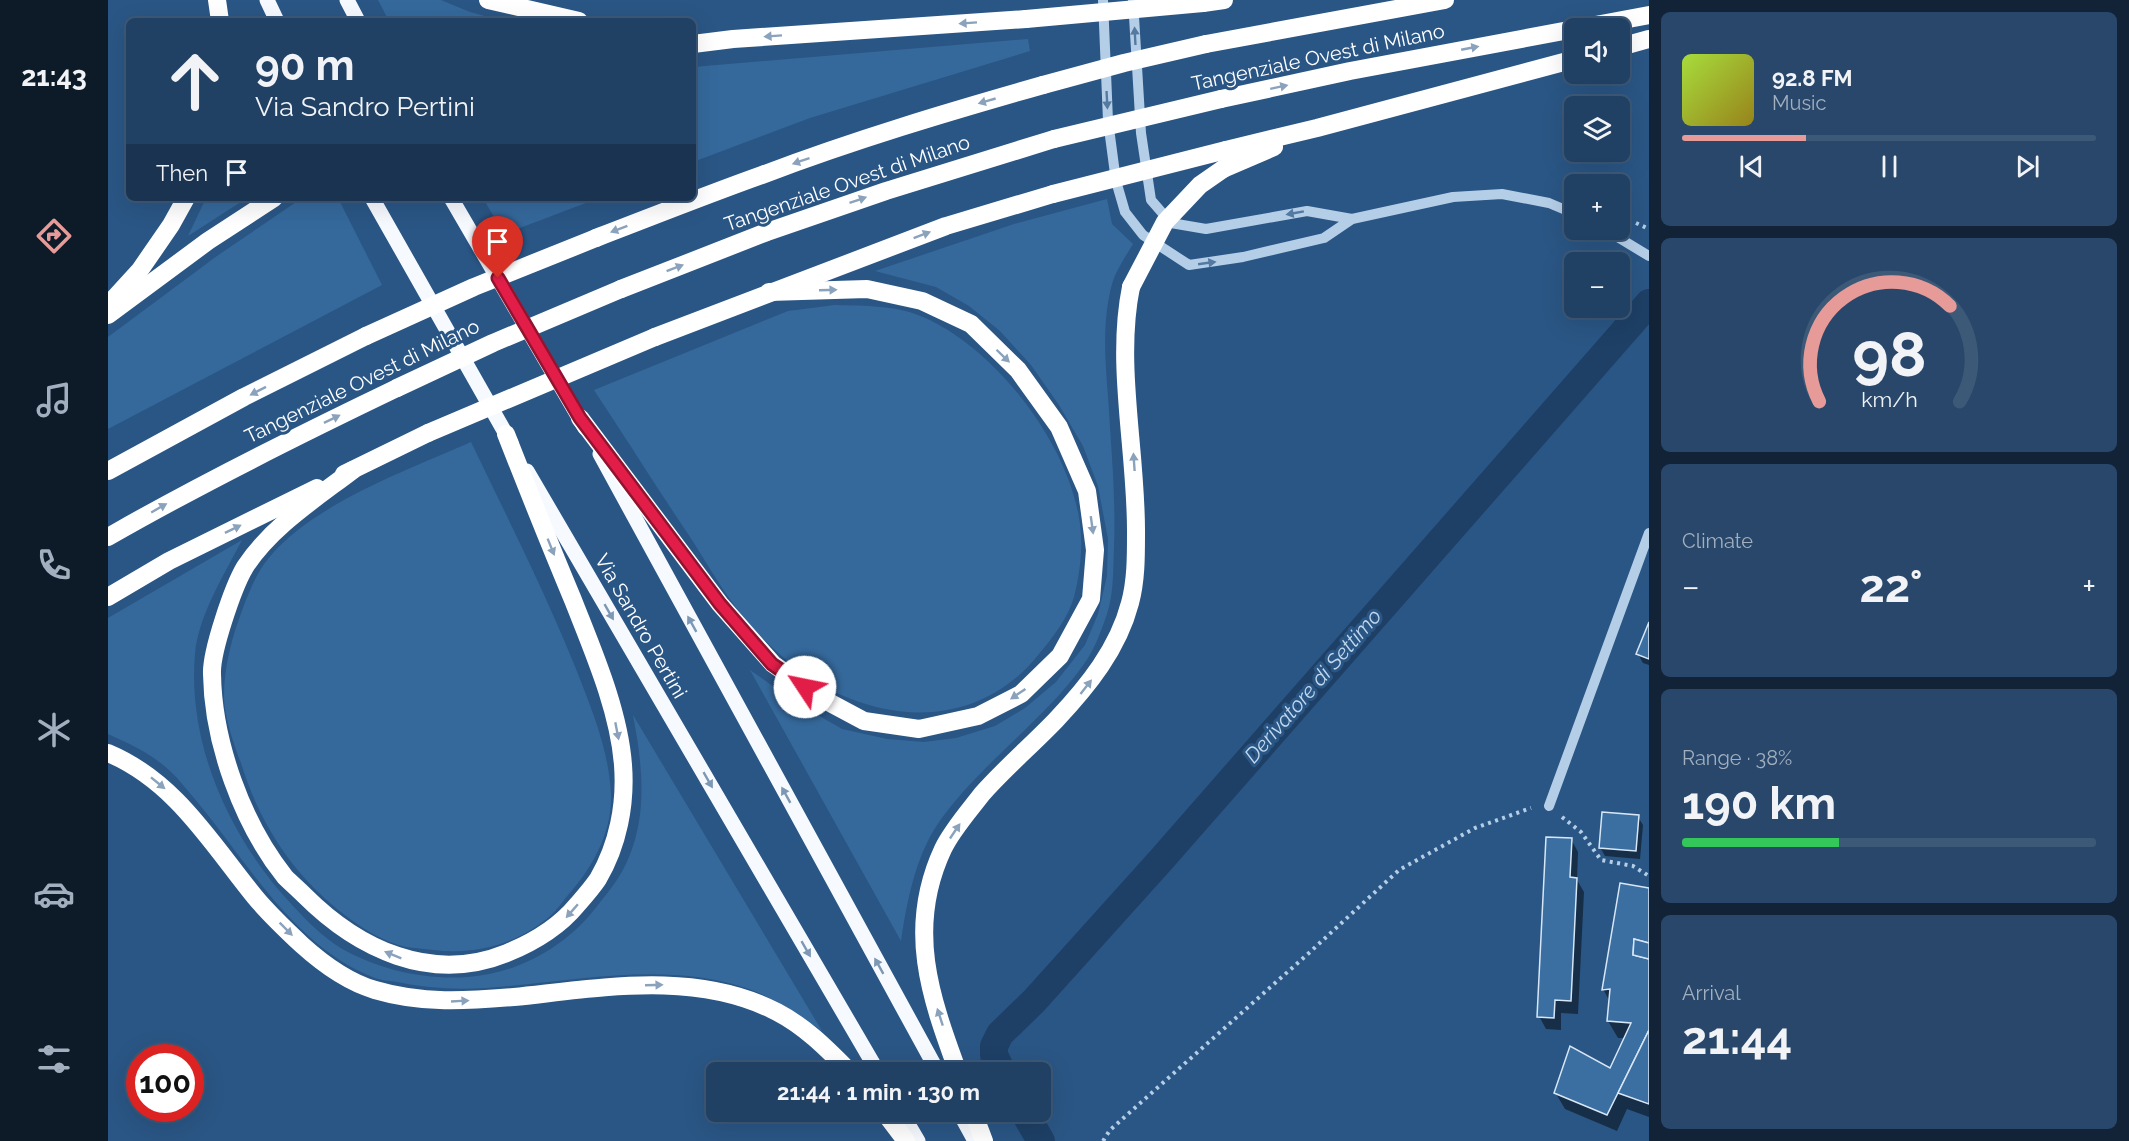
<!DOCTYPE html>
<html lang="en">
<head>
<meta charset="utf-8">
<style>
	body { margin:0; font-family:Raleway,sans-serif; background:#28476a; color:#f1f3f6; height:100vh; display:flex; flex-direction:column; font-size:22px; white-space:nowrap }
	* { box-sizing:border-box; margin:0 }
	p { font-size:20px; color:#a2afbf }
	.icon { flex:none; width:33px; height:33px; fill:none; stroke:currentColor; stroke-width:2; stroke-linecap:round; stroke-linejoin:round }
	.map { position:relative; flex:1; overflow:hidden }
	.side { display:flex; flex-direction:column; gap:12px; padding:12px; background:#122337; width:480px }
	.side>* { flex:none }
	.guide { position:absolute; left:18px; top:18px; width:570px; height:183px; border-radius:9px; box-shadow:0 6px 24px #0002,0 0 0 2px #3d5978; background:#204064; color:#f1f3f6; overflow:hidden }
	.fabs { position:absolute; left:1456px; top:18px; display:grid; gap:12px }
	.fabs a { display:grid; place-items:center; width:66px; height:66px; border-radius:9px; background:#204064; box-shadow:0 6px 24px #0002,0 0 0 2px #3d5978; font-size:30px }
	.speed { position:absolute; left:18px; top:1044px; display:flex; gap:12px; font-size:30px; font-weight:700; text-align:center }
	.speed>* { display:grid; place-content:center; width:78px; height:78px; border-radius:50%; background:#204064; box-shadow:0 6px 24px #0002,0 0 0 2px #3d5978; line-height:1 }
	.speed .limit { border:9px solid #d22; background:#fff; color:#111 }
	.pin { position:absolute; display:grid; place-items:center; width:51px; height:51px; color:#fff; margin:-62px -26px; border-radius:50% 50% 50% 0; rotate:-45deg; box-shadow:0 0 6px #0007 }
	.pin .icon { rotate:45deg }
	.me { position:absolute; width:66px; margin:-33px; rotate:304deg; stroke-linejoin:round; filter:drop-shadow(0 0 4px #0008) }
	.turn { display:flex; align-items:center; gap:21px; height:126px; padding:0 30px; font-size:27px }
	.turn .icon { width:78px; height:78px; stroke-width:2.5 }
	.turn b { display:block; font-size:42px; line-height:51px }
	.then { display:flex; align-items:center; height:57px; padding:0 30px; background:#0003; gap:12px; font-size:22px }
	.big { font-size:45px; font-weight:700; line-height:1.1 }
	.side .widget { flex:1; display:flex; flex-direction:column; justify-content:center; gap:9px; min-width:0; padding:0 21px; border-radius:9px; background:#28476a }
	.side .dial { align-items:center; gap:0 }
	.dial svg { height:156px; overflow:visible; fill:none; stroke:#3d5978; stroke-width:7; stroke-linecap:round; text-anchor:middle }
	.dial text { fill:#f1f3f6; stroke:none }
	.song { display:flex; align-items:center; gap:18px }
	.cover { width:72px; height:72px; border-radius:9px; background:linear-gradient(135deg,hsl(80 70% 55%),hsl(50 70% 35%)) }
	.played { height:6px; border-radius:3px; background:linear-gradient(90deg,#e69b98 30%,#3d5978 30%) }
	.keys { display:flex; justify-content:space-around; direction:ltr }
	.heat { display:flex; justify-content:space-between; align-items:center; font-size:33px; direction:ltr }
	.charge { height:9px; border-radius:4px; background:linear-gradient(90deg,#34c759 38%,#3d5978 0) }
	.trip { position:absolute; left:598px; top:1062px; width:345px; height:60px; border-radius:9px; background:#204064; box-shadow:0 6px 24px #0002,0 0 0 2px #3d5978; font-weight:700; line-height:60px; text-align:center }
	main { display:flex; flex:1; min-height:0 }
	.tab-bar { display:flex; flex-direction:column; width:108px; justify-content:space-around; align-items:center; background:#0d1a28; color:#a2afbf }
	.tab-bar .icon { width:42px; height:42px }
	.tab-bar .on { color:#e69b98 }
	.tab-bar b { font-size:27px; color:#f1f3f6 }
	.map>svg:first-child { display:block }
	.green { fill:#35699c }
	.shadow { fill:#0007 }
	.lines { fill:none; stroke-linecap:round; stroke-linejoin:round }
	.canal { stroke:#1e4066; stroke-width:28 }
	.building { fill:#3b6ea1; stroke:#d8e7f6; stroke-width:1.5 }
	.path { stroke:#b5cee7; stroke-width:4; stroke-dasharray:3 4.5; stroke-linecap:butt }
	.minor { stroke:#b5cee7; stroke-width:10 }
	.major { stroke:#f6fafe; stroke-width:15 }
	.highway { stroke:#fff; stroke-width:18 }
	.highway-bridge { stroke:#fff; stroke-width:18 }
	.oneway { fill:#8aa2bc }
	.oneway2 { fill:#547aa2 }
	.oneway3 { fill:#7c98b5 }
	.route-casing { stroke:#92132f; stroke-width:15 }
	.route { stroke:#e11d48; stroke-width:10 }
	.labels { text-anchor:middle; stroke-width:6; stroke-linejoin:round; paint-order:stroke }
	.street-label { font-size:20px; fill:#fff; stroke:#2a5685 }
	.water-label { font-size:21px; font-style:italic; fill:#c1d8ee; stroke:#2a5685 }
</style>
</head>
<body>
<main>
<nav class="tab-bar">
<b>21:43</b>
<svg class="icon on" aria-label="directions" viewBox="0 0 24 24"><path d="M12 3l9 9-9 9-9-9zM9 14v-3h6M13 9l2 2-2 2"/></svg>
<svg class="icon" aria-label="music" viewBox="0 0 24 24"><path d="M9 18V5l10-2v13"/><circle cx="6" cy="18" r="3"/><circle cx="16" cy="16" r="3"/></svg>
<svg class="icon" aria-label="phone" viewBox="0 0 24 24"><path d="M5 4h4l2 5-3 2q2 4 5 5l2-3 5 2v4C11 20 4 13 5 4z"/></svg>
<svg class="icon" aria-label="climate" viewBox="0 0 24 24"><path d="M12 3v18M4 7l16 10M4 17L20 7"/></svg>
<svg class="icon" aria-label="car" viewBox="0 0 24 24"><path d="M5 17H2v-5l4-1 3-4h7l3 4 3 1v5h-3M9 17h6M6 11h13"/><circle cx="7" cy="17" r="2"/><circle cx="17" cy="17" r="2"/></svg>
<svg class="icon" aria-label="filters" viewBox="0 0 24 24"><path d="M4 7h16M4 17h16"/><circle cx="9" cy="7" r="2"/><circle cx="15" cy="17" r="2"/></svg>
</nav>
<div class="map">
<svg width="1541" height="1141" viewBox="0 0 1541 1141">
	<rect width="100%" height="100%" fill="#2a5685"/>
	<!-- green -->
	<g class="green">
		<polygon points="270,0 333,0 362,12 395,21 281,21"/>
		<polygon points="920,39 922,51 702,118 585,162 585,67"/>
		<polygon points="98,198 139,198 80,236"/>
		<polygon points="194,198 230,198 274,285 0,429 0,337 109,256"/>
		<polygon points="375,198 491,198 396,234"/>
		<path d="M999,199l5,25 21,20c-7,12 -17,26 -21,40 -10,37 -7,75 -4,113 3,50 8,100 6,150 -1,22 0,46 -7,67 -6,17 -12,35 -23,50 -41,58 -106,101 -147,161 -22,34 -30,76 -36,116l-151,-271 47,33 45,26 45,10 37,3 32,-4 39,-12 30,-18 31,-26 29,-37 13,-31 9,-38 1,-37 -10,-53 -15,-40 -24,-41 -28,-40 -31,-34 -31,-25 -33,-19 -61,-16 139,-47z"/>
		<path d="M727,305c29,1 61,0 88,12 75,32 154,136 158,219 1,20 -2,42 -7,61 -6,21 -21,40 -35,57 -67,84 -178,70 -254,5 -14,-13 -32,-28 -43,-44 -19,-23 -34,-50 -50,-75 -33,-49 -65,-100 -98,-150l194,-79z"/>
		<path d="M363,442c36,75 74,150 105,227 16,41 33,81 35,126 1,38 -19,73 -43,100 -6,7 -11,15 -18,21 -32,28 -75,39 -116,34 -9,-1 -19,-2 -28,-3 -22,-5 -43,-18 -61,-32 -51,-39 -85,-90 -104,-152 -7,-18 -17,-47 -17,-67 0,-30 8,-59 19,-88 6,-16 14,-36 25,-49 44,-55 140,-89 203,-117z"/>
		<path d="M134,540c-17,33 -44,76 -47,114 -8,92 36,186 98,252 14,15 29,30 46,41 39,23 85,33 129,30 52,-4 99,-31 130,-72 12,-15 24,-30 31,-48 19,-45 13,-95 4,-142l189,316c-25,-17 -50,-35 -79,-44 -76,-24 -157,-8 -234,-1 -38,4 -75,4 -112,-4 -7,-1 -16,-2 -22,-4 -82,-32 -127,-116 -181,-180 -8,-9 -15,-19 -24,-27 -18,-17 -40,-27 -62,-37v-116z"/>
	</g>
	<!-- shadow -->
	<g class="shadow">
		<polygon points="1541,627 1541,665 1535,663 1530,654"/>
		<polygon points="1530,817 1535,825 1532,859 1497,856 1492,847"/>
		<polygon points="1463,839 1470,852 1469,880 1476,892 1470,1014 1453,1013 1453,1030 1438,1029 1431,1016"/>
		<polygon points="1541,890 1541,1117 1519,1109 1509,1131 1457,1109 1447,1092 1502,1070 1517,1038 1510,1038 1500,1021 1502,1002 1495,989"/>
	</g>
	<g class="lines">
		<!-- canal -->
		<g class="canal">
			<polyline points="894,1072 886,1055 886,1046 892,1034 926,1001 1053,860 1541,303"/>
			<polyline points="916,1112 933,1141"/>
		</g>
	</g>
	<!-- building -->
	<g class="building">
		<polygon points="1541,622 1541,659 1528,654"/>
		<polygon points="1494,812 1531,815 1528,851 1491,848"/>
		<polygon points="1438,837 1464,838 1462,877 1469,878 1463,1001 1447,1000 1446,1018 1429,1017"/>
		<polygon points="1512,883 1541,888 1541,943 1526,939 1525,955 1541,959 1541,1030 1499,1115 1446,1093 1462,1046 1502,1068 1523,1023 1499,1021 1502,989 1494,990"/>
		<polygon points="1526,939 1541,943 1541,959 1525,955"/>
		<polygon points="1541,1030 1541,1104 1510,1093"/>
	</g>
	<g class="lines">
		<!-- path -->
		<g class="path">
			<polyline points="1528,223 1541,229"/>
			<polyline points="1454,817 1473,832 1493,860 1525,866 1541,876"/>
			<polyline points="995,1141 1002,1130 1202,952 1291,870 1367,828 1423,808"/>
		</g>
		<!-- minor -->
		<g class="minor">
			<polyline points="995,0 1000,121 1008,181 1017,212 1035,235 1081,265 1135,257 1216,238 1244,219 1345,197 1394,194 1441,203 1467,214"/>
			<polyline points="1025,0 1033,133 1043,200 1063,223 1098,229 1199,211 1244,219"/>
			<polyline points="1498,230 1541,256"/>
			<polyline points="1441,806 1541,533"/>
		</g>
		<!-- major -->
		<g class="major">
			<polyline points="159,0 169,21"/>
			<polyline points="239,0 250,21"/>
			<polyline points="264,198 403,443"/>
			<polyline points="343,198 477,428"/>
			<polyline points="492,454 830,1072"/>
			<polyline points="419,471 770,1072"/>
			<polyline points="793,1112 810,1141"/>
			<polyline points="851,1112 867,1141"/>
		</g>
		<!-- highway -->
		<g class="highway">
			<polyline points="109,0 112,21"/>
			<polyline points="380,0 471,21"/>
			<polyline points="1095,3 1116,0"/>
			<polyline points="585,44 625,39 918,19"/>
			<polyline points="1098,44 1337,0"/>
			<polyline points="1512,47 1541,39"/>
			<polyline points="1113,99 1242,71 1541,15"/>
			<polyline points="1118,150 1209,128 1467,59"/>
			<polyline points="1115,169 1166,147"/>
			<path d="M488,238c55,-21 110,-43 166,-63 92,-35 186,-63 281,-90"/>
			<polyline points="513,289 659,232 778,191 946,139"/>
			<polyline points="0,305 32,270 63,225 78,198"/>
			<polyline points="0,315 100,241 166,198"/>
			<polyline points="547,337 838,226 945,194"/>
			<polyline points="472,418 612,604 665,664 713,698 756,721 811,729 870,716 913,694 952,656 983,599 987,550 979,491 951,427 910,370 863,324 814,301 759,289 661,292"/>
			<path d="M245,470c-38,29 -82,57 -108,97 -12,20 -34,85 -33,107 1,68 30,149 73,203 6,6 13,12 19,18 54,54 127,89 203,58 27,-11 51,-25 70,-48 7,-8 15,-17 21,-26 20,-34 28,-75 25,-114 -4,-55 -30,-114 -50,-165 -23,-55 -45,-110 -67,-166"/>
			<polyline points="0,471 136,397 258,336"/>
			<polyline points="236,474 320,433"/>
			<path d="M0,537c94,-54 191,-102 289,-149"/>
			<polyline points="0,597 61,561 209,488"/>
			<path d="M0,753c67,28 103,90 147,144 14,17 31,33 47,48 21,19 46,37 73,45 47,14 92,11 139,7 87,-9 182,-27 263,15 29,15 51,38 73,60"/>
			<path d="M850,1072c-28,-76 -52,-144 -15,-223 9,-19 26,-38 39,-55 23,-26 50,-49 74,-74 32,-34 62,-71 74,-117 6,-22 6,-46 6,-68 1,-81 -21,-170 -5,-248"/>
			<polyline points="776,1112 798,1141"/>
			<polyline points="865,1112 876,1141"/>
		</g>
		<!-- highway-bridge -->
		<g class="highway-bridge">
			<polyline points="918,19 1095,3"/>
			<polyline points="935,85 1016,63 1098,44"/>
			<polyline points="946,139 1113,99"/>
			<polyline points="945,194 1118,150"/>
			<polyline points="1023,287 1057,222 1092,185 1115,169"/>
			<polyline points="258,336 366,287 488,238"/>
			<polyline points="289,388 385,343 513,289"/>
			<polyline points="320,433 547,337"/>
		</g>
	</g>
	<!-- one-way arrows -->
	<defs><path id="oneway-solid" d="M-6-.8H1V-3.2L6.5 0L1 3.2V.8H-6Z" transform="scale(1.5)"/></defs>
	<g class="oneway">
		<use href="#oneway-solid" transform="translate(860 23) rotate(176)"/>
		<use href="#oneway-solid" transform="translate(665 36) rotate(176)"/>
		<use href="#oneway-solid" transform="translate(1362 48) rotate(-11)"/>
		<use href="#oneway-solid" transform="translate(1171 87) rotate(-12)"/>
		<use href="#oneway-solid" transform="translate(879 101) rotate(164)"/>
		<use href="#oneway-solid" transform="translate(693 161) rotate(161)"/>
		<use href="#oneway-solid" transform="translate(750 200) rotate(-19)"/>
		<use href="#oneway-solid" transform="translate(511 229) rotate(159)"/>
		<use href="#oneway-solid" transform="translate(814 235) rotate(-21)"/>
		<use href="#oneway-solid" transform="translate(567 268) rotate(-21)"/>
		<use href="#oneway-solid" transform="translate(720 290) rotate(-2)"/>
		<use href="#oneway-solid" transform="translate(895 356) rotate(44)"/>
		<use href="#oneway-solid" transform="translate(150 391) rotate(153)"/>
		<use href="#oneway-solid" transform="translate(224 419) rotate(-26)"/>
		<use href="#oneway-solid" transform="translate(1026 462) rotate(-94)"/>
		<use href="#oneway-solid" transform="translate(51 508) rotate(-30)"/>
		<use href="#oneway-solid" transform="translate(984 525) rotate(82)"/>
		<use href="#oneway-solid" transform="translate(125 529) rotate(-26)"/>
		<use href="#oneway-solid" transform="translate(443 547) rotate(68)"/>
		<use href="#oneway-solid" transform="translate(978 687) rotate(-52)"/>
		<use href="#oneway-solid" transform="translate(910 694) rotate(146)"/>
		<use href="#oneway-solid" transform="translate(509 731) rotate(79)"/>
		<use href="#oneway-solid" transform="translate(50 783) rotate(39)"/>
		<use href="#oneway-solid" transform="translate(847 831) rotate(-56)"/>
		<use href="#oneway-solid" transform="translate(464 911) rotate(131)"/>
		<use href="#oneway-solid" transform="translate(178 929) rotate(45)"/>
		<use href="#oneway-solid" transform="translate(285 955) rotate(-158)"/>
		<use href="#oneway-solid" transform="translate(546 985) rotate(-2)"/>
		<use href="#oneway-solid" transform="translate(352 1001) rotate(-3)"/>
		<use href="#oneway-solid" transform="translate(832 1017) rotate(-108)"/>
	</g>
	<g class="oneway2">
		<use href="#oneway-solid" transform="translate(1027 36) rotate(-93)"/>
		<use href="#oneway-solid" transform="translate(999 100) rotate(87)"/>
		<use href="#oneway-solid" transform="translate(1187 213) rotate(170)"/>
		<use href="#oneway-solid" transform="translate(1099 263) rotate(-8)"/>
	</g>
	<g class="oneway3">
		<use href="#oneway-solid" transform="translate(501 612) rotate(60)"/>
		<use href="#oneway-solid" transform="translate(584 624) rotate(-119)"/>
		<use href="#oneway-solid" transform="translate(600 780) rotate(60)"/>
		<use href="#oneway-solid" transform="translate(678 795) rotate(-119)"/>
		<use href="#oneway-solid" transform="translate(698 949) rotate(60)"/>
		<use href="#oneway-solid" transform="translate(771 966) rotate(-119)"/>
	</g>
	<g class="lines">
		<defs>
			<polyline id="route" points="390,278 472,418 500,455 612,604 664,664 697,687"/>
		</defs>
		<!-- route casing -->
		<use href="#route" class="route-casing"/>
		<!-- route -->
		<use href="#route" class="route"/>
	</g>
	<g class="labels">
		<!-- street labels -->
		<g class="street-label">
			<text transform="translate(1210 57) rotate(-12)" y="7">Tangenziale Ovest di Milano</text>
			<text transform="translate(739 183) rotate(-19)" y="7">Tangenziale Ovest di Milano</text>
			<text transform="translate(254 381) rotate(-26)" y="7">Tangenziale Ovest di Milano</text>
			<text transform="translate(533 626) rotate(60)" y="7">Via Sandro Pertini</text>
		</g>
		<!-- water labels -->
		<g class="water-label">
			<text transform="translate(1205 686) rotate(-49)" y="7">Derivatore di Settimo</text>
		</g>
	</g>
</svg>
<div class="fabs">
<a><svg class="icon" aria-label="sound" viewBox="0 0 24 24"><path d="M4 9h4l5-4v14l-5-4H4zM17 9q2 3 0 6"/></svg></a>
<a><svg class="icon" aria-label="layers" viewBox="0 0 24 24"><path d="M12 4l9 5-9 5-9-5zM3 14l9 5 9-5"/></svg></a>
<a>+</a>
<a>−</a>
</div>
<div class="speed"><div class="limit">100</div></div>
<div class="pin" style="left:390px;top:278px;background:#d93025"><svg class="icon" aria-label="arrive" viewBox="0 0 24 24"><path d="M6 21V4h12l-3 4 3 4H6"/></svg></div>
<svg class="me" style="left:697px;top:687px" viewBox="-20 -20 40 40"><circle r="19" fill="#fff"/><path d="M0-13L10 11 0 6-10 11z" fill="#e11d48"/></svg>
<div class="trip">21:44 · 1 min · 130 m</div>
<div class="guide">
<div class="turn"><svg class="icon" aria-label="ahead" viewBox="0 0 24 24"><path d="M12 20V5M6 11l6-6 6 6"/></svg><div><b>90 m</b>Via Sandro Pertini</div></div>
<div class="then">Then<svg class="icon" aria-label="arrive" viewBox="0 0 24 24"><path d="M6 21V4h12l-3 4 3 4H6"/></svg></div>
</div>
</div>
<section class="side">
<div class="widget">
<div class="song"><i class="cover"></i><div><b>92.8 FM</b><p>Music</p></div></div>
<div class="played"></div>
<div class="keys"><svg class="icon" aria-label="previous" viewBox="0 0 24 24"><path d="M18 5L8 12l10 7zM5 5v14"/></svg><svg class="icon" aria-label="pause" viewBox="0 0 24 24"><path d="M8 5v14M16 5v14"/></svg><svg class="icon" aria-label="next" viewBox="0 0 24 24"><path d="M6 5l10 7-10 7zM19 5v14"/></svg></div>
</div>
<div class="widget dial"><svg viewBox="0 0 100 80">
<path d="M14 69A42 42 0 1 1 86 69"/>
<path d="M14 69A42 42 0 0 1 81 20" stroke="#e69b98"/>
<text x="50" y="56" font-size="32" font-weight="700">98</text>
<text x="50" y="72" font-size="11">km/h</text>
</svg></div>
<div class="widget"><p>Climate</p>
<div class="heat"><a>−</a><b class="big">22°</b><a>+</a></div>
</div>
<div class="widget"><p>Range · 38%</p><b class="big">190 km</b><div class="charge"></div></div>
<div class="widget"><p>Arrival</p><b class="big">21:44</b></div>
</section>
</main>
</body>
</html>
